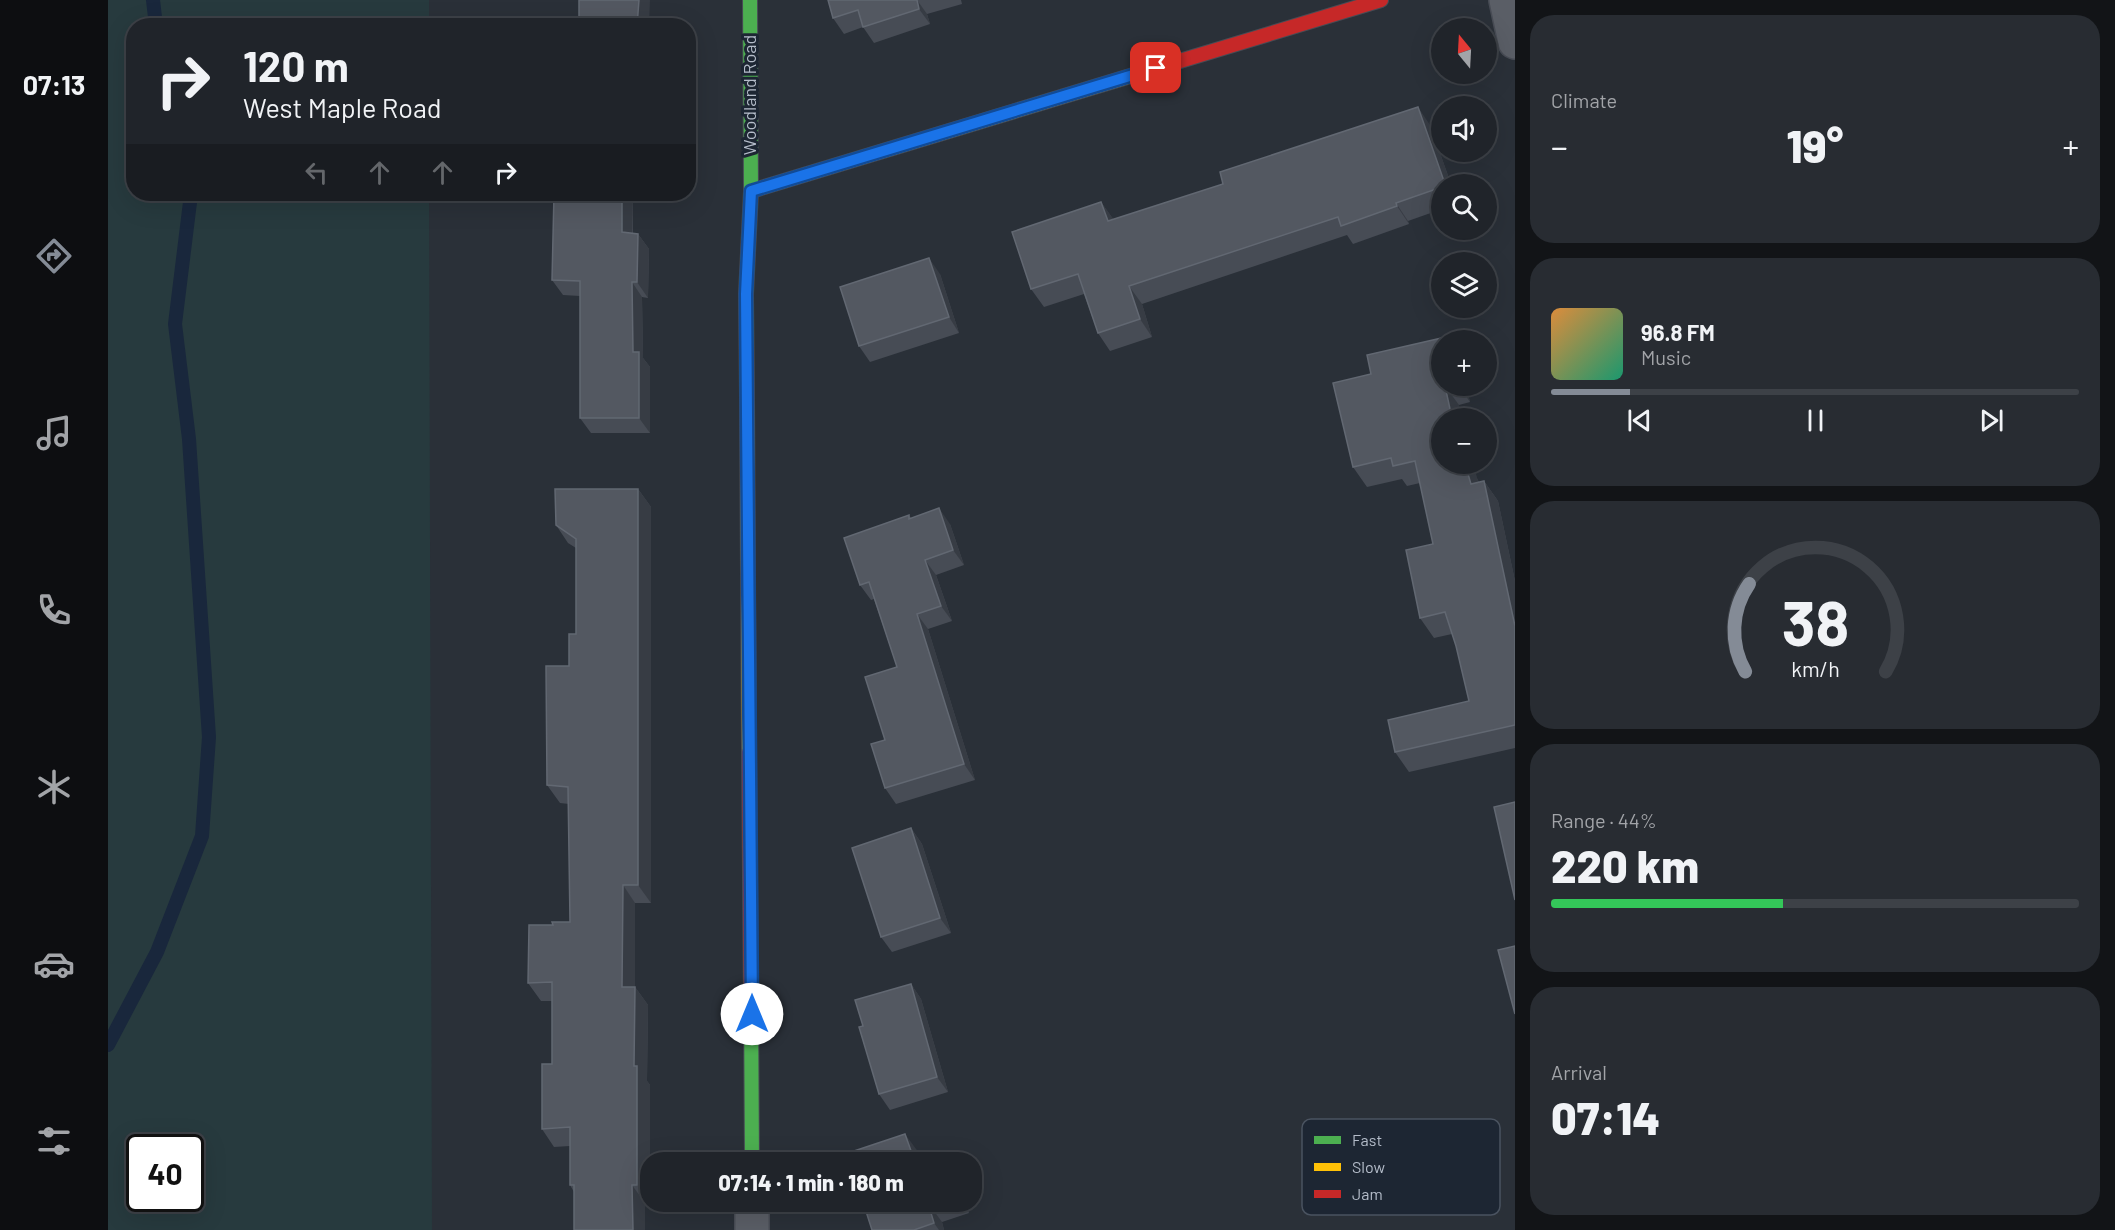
<!DOCTYPE html>
<html lang="en">
<head>
<meta charset="utf-8">
<style>
	body { margin:0; font-family:Barlow,sans-serif; background:#282c32; color:#f1f3f6; height:100vh; display:flex; flex-direction:column; font-size:22px; white-space:nowrap }
	* { box-sizing:border-box; margin:0 }
	p { font-size:20px; color:#a2a4a8 }
	.icon { flex:none; width:33px; height:33px; fill:none; stroke:currentColor; stroke-width:2; stroke-linecap:round; stroke-linejoin:round }
	.map { position:relative; flex:1; overflow:hidden }
	.sheet { display:flex; flex-direction:column; gap:15px; padding:15px; background:#121417; width:600px }
	.sheet>* { flex:none }
	.banner { position:absolute; left:18px; top:18px; width:570px; height:183px; border-radius:24px; box-shadow:0 6px 24px #0002,0 0 0 2px #3d4147; background:#20242a; color:#f1f3f6; overflow:hidden }
	.needle { width:39px; rotate:342deg }
	.fabs { position:absolute; left:1323px; top:18px; display:grid; gap:12px }
	.fabs a { display:grid; place-items:center; width:66px; height:66px; border-radius:50%; background:#20242a; box-shadow:0 6px 24px #0002,0 0 0 2px #3d4147; font-size:30px }
	.speed { position:absolute; left:18px; top:1134px; display:flex; gap:12px; font-size:30px; font-weight:700; text-align:center }
	.speed>* { display:grid; place-content:center; width:78px; height:78px; border-radius:50%; background:#20242a; box-shadow:0 6px 24px #0002,0 0 0 2px #3d4147; line-height:1 }
	.speed .limit { border:3px solid #111; border-radius:9px; background:#fff; color:#111 }
	.pin { position:absolute; display:grid; place-items:center; width:51px; height:51px; color:#fff; margin:-26px; border-radius:12px; box-shadow:0 3px 9px #0006 }
	.me { position:absolute; width:66px; margin:-33px; rotate:0deg; stroke-linejoin:round; filter:drop-shadow(0 0 4px #0008) }
	.turn { display:flex; align-items:center; gap:21px; height:126px; padding:0 18px; font-size:27px }
	.turn .icon { width:78px; height:78px; stroke-width:2.5 }
	.turn b { display:block; font-size:42px; line-height:51px }
	.lanes { display:flex; align-items:center; height:57px; padding:0 18px; background:#0003; justify-content:center; gap:30px; direction:ltr }
	.lanes .off { opacity:.35 }
	.big { font-size:45px; font-weight:800; line-height:1.1 }
	.sheet .card { flex:1; display:flex; flex-direction:column; justify-content:center; gap:9px; min-width:0; padding:0 21px; border-radius:24px; background:#282c32 }
	.sheet .dial { align-items:center; gap:0 }
	.dial svg { height:156px; overflow:visible; fill:none; stroke:#3d4147; stroke-width:7; stroke-linecap:round; text-anchor:middle }
	.dial text { fill:#f1f3f6; stroke:none }
	.song { display:flex; align-items:center; gap:18px }
	.cover { width:72px; height:72px; border-radius:9px; background:linear-gradient(135deg,hsl(30 70% 55%),hsl(160 70% 35%)) }
	.played { height:6px; border-radius:3px; background:linear-gradient(90deg,#848b96 15%,#3d4147 15%) }
	.keys { display:flex; justify-content:space-around; direction:ltr }
	.heat { display:flex; justify-content:space-between; align-items:center; font-size:33px; direction:ltr }
	.charge { height:9px; border-radius:4px; background:linear-gradient(90deg,#34c759 44%,#3d4147 0) }
	.trip { position:absolute; left:532px; top:1152px; width:342px; height:60px; border-radius:24px; background:#20242a; box-shadow:0 6px 24px #0002,0 0 0 2px #3d4147; font-weight:800; line-height:60px; text-align:center }
	main { display:flex; flex:1; min-height:0 }
	.dock { display:flex; flex-direction:column; width:108px; justify-content:space-around; align-items:center; background:#0d0e11; color:#a2a4a8 }
	.dock .icon { width:42px; height:42px }
	.dock .on { color:#848b96 }
	.dock b { font-size:27px; color:#f1f3f6 }
	.map>svg:first-child { display:block }
	.green { fill:#273a3e; fill-rule:evenodd }
	.lines { fill:none; stroke-linecap:round; stroke-linejoin:round }
	.stream { stroke:#19273c; stroke-width:14 }
	.street-casing { stroke:#484c55; stroke-width:36 }
	.fast-casing { stroke:#484c55; stroke-width:16 }
	.slow-casing { stroke:#484c55; stroke-width:16 }
	.jam-casing { stroke:#484c55; stroke-width:16 }
	.street { stroke:#5a5e66; stroke-width:33 }
	.fast { stroke:#4caf50; stroke-width:14 }
	.slow { stroke:#ffc107; stroke-width:14 }
	.jam { stroke:#c62828; stroke-width:14 }
	.wall { fill:#474c55 }
	.shaded-wall { fill:#373c44 }
	.building { fill:#535861; stroke:#626872; stroke-width:1.5 }
	.route-casing { stroke:#114b97; stroke-width:15 }
	.route { stroke:#1a73e8; stroke-width:10 }
	.labels { text-anchor:middle; stroke-width:6; stroke-linejoin:round; paint-order:stroke }
	.street-label { font-size:18px; fill:#b4bcc9; stroke:#1d2633 }
	.key { fill:#1d2633; stroke:#4a5360; stroke-width:1.5 }
	.key-label { font-size:16px; fill:#b4bcc9 }
</style>
</head>
<body>
<main>
<nav class="dock">
<b>07:13</b>
<svg class="icon on" aria-label="directions" viewBox="0 0 24 24"><path d="M12 3l9 9-9 9-9-9zM9 14v-3h6M13 9l2 2-2 2"/></svg>
<svg class="icon" aria-label="music" viewBox="0 0 24 24"><path d="M9 18V5l10-2v13"/><circle cx="6" cy="18" r="3"/><circle cx="16" cy="16" r="3"/></svg>
<svg class="icon" aria-label="phone" viewBox="0 0 24 24"><path d="M5 4h4l2 5-3 2q2 4 5 5l2-3 5 2v4C11 20 4 13 5 4z"/></svg>
<svg class="icon" aria-label="climate" viewBox="0 0 24 24"><path d="M12 3v18M4 7l16 10M4 17L20 7"/></svg>
<svg class="icon" aria-label="car" viewBox="0 0 24 24"><path d="M5 17H2v-5l4-1 3-4h7l3 4 3 1v5h-3M9 17h6M6 11h13"/><circle cx="7" cy="17" r="2"/><circle cx="17" cy="17" r="2"/></svg>
<svg class="icon" aria-label="filters" viewBox="0 0 24 24"><path d="M4 7h16M4 17h16"/><circle cx="9" cy="7" r="2"/><circle cx="15" cy="17" r="2"/></svg>
</nav>
<div class="map">
<svg width="1407" height="1230" viewBox="0 0 1407 1230">
	<rect width="100%" height="100%" fill="#2a3038"/>
	<!-- green -->
	<path class="green" d="M0,0h321v25l-295,1v168h295l3,1036h-324zM32,1148h50v50h-50z"/>
	<g class="lines">
		<!-- stream -->
		<g class="stream">
			<polyline points="45,0 48,26"/>
			<polyline points="0,1045 49,952 94,836 101,737 81,439 67,324 83,194"/>
		</g>
		<defs>
			<g id="street">
				<polyline points="1398,0 1407,42"/>
				<polyline points="644,1202 644,1230"/>
			</g>
			<g id="fast">
				<polyline points="639,398 638,294 643,191 642,0"/>
				<polyline points="643,1002 644,1162"/>
			</g>
			<g id="slow">
				<polyline points="643,191 1062,64"/>
				<polyline points="639,398 641,752"/>
			</g>
			<g id="jam">
				<polyline points="1062,64 1273,0"/>
				<polyline points="641,752 643,1002"/>
			</g>
		</defs>
		<!-- street casing -->
		<use href="#street" class="street-casing"/>
		<!-- fast casing -->
		<use href="#fast" class="fast-casing"/>
		<!-- slow casing -->
		<use href="#slow" class="slow-casing"/>
		<!-- jam casing -->
		<use href="#jam" class="jam-casing"/>
		<!-- street -->
		<use href="#street" class="street"/>
		<!-- fast -->
		<use href="#fast" class="fast"/>
		<!-- slow -->
		<use href="#slow" class="slow"/>
		<!-- jam -->
		<use href="#jam" class="jam"/>
	</g>
	<!-- wall -->
	<g class="wall">
		<polygon points="720,0 853,0 854,4 819,14 822,24 766,43 755,27 736,34 725,18"/>
		<polygon points="1322,125 1343,184 1334,184 1334,209 1300,221 1301,224 1245,244 1239,235 1034,304 1044,337 1002,351 990,333 976,294 936,307 923,289 993,202 1005,219"/>
		<polygon points="446,194 525,194 525,233 530,234 541,249 540,298 534,297 535,358 542,367 542,433 483,433 472,418 472,296 455,295 444,280"/>
		<polygon points="832,274 851,333 762,362 751,346"/>
		<polygon points="1334,386 1358,386 1362,402 1351,405 1334,418 1371,482 1376,481 1390,501 1407,581 1407,748 1301,772 1287,752 1361,701 1348,646 1344,634 1326,638 1312,618 1325,544 1312,483 1299,486 1294,479 1259,487 1245,467"/>
		<polygon points="530,489 543,507 543,903 527,903 527,987 540,1005 539,1081 542,1085 542,1203 537,1203 537,1230 466,1230 466,1192 462,1185 462,1146 446,1147 434,1129 444,1064 444,1001 433,1001 420,983 445,925 462,922 461,804 452,803 439,785 468,634 468,548 460,543 448,525"/>
		<polygon points="801,515 803,518 842,524 856,565 828,575 844,621 820,629 867,780 788,804 777,788 777,740 789,667 766,599 763,600 752,585"/>
		<polygon points="803,828 814,844 843,933 784,952 773,937"/>
		<polygon points="803,984 813,999 840,1092 782,1110 771,1094 755,1026"/>
		<polygon points="755,1202 858,1202 861,1213 834,1222 836,1230 764,1230"/>
	</g>
	<!-- shaded-wall -->
	<g class="shaded-wall">
		<polygon points="531,0 542,0 541,26 529,26"/>
		<polygon points="809,0 819,14 822,24 811,9"/>
		<polygon points="1310,107 1322,125 1343,184 1337,184"/>
		<polygon points="514,194 525,194 524,247 514,232"/>
		<polygon points="993,202 1006,220 1000,221"/>
		<polygon points="1288,203 1300,221 1301,224 1289,206"/>
		<polygon points="530,234 541,249 540,298 529,282"/>
		<polygon points="821,258 832,274 851,333 841,317"/>
		<polygon points="524,282 534,297 535,358 542,367 542,433 531,418 525,352"/>
		<polygon points="1021,286 1034,304 1044,337 1032,319"/>
		<polygon points="1337,386 1351,405 1354,418 1344,418"/>
		<polygon points="1351,386 1358,386 1362,402"/>
		<polygon points="1357,464 1365,464 1377,504 1363,484"/>
		<polygon points="1376,481 1390,501 1407,581 1407,626"/>
		<polygon points="530,489 543,507 543,903 530,885"/>
		<polygon points="831,508 842,524 856,565 845,550"/>
		<polygon points="817,560 828,575 844,621 833,606"/>
		<polygon points="809,614 820,629 867,780 856,764"/>
		<polygon points="803,828 814,844 843,933 832,918"/>
		<polygon points="515,885 527,903 527,1005 514,987"/>
		<polygon points="803,984 813,999 840,1092 829,1077"/>
		<polygon points="527,987 540,1005 539,1081 542,1085 542,1203 529,1185 526,1066"/>
		<polygon points="797,1134 811,1153 814,1162 807,1162"/>
		<polygon points="524,1185 537,1203 537,1230 525,1230"/>
		<polygon points="853,1202 858,1202 861,1213"/>
		<polygon points="820,1203 834,1222 836,1230 831,1230 826,1223"/>
	</g>
	<!-- building -->
	<g class="building">
		<polygon points="471,0 531,0 529,26 471,26"/>
		<polygon points="720,0 809,0 811,9 755,27 750,10 725,18"/>
		<polygon points="1310,107 1337,184 1334,184 1334,187 1288,203 1289,206 1233,226 1230,217 1021,286 1032,319 990,333 970,274 923,289 904,232 993,202 1000,221 1115,184 1112,172"/>
		<polygon points="446,194 514,194 514,232 530,234 529,282 524,282 525,352 531,352 531,418 472,418 472,281 444,280"/>
		<polygon points="821,258 841,317 751,346 732,287"/>
		<polygon points="1338,337 1338,340 1334,340 1334,386 1337,386 1344,418 1334,418 1334,464 1357,464 1363,484 1376,481 1407,626 1407,725 1287,752 1280,720 1361,701 1348,646 1337,612 1312,618 1298,550 1325,544 1307,461 1285,466 1283,458 1245,467 1225,383 1263,374 1259,355"/>
		<polygon points="447,489 530,489 530,885 515,885 514,987 527,987 526,1066 529,1066 529,1185 524,1185 525,1230 466,1230 466,1185 462,1185 462,1127 434,1129 434,1064 444,1064 444,982 420,983 421,925 445,925 444,922 462,922 460,787 439,785 438,666 461,666 461,634 468,634 468,539 448,525"/>
		<polygon points="831,508 845,550 817,560 833,606 809,614 856,764 777,788 763,744 777,740 757,677 789,667 761,582 752,585 736,538 801,515 801,519"/>
		<polygon points="1407,802 1407,900 1386,807"/>
		<polygon points="803,828 832,918 773,937 744,848"/>
		<polygon points="1407,946 1407,1014 1390,950"/>
		<polygon points="803,984 829,1077 771,1094 751,1027 755,1026 747,1000"/>
		<polygon points="797,1134 807,1162 743,1162 740,1153"/>
		<polygon points="837,1159 838,1162 826,1162"/>
		<polygon points="755,1202 825,1202 820,1203 826,1223 806,1230 764,1230"/>
	</g>
	<g class="lines">
		<defs>
			<polyline id="route" points="644,1014 638,294 643,191 1048,68"/>
		</defs>
		<!-- route casing -->
		<use href="#route" class="route-casing"/>
		<!-- route -->
		<use href="#route" class="route"/>
	</g>
	<g class="labels">
		<!-- street labels -->
		<g class="street-label">
			<text transform="translate(642 95) rotate(-90)" y="6">Woodland Road</text>
		</g>
	</g>
	<!-- legend -->
	<rect x="1194" y="1119" width="198" height="96" rx="9" class="key"/>
	<rect x="1206" y="1136" width="27" height="8" fill="#4caf50"/>
	<rect x="1206" y="1163" width="27" height="8" fill="#ffc107"/>
	<rect x="1206" y="1190" width="27" height="8" fill="#c62828"/>
	<g class="key-label">
		<text x="1244" y="1146">Fast</text>
		<text x="1244" y="1173">Slow</text>
		<text x="1244" y="1200">Jam</text>
	</g>
</svg>
<div class="fabs">
<a><svg class="needle" viewBox="-14 -14 28 28"><path d="M0-13l5 13h-10z" fill="#e53935"/><path d="M0 13l5-13h-10z" fill="#a2a4a8"/></svg></a>
<a><svg class="icon" aria-label="sound" viewBox="0 0 24 24"><path d="M4 9h4l5-4v14l-5-4H4zM17 9q2 3 0 6"/></svg></a>
<a><svg class="icon" aria-label="search" viewBox="0 0 24 24"><circle cx="10" cy="10" r="6"/><path d="M15 15l6 6"/></svg></a>
<a><svg class="icon" aria-label="layers" viewBox="0 0 24 24"><path d="M12 4l9 5-9 5-9-5zM3 14l9 5 9-5"/></svg></a>
<a>+</a>
<a>−</a>
</div>
<div class="speed"><div class="limit">40</div></div>
<div class="pin" style="left:1048px;top:68px;background:#d93025"><svg class="icon" aria-label="arrive" viewBox="0 0 24 24"><path d="M6 21V4h12l-3 4 3 4H6"/></svg></div>
<svg class="me" style="left:644px;top:1014px" viewBox="-20 -20 40 40"><circle r="19" fill="#fff"/><path d="M0-13L10 11 0 6-10 11z" fill="#1a73e8"/></svg>
<div class="trip">07:14 · 1 min · 180 m</div>
<div class="banner">
<div class="turn"><svg class="icon" aria-label="right" viewBox="0 0 24 24"><path d="M7 20v-9h11M14 6l5 5-5 5"/></svg><div><b>120 m</b>West Maple Road</div></div>
<div class="lanes"><svg class="icon off" aria-label="left" viewBox="0 0 24 24"><path d="M17 20v-9H6M10 6l-5 5 5 5"/></svg><svg class="icon off" aria-label="ahead" viewBox="0 0 24 24"><path d="M12 20V5M6 11l6-6 6 6"/></svg><svg class="icon off" aria-label="ahead" viewBox="0 0 24 24"><path d="M12 20V5M6 11l6-6 6 6"/></svg><svg class="icon" aria-label="right" viewBox="0 0 24 24"><path d="M7 20v-9h11M14 6l5 5-5 5"/></svg></div>
</div>
</div>
<section class="sheet">
<div class="card"><p>Climate</p>
<div class="heat"><a>−</a><b class="big">19°</b><a>+</a></div>
</div>
<div class="card">
<div class="song"><i class="cover"></i><div><b>96.8 FM</b><p>Music</p></div></div>
<div class="played"></div>
<div class="keys"><svg class="icon" aria-label="previous" viewBox="0 0 24 24"><path d="M18 5L8 12l10 7zM5 5v14"/></svg><svg class="icon" aria-label="pause" viewBox="0 0 24 24"><path d="M8 5v14M16 5v14"/></svg><svg class="icon" aria-label="next" viewBox="0 0 24 24"><path d="M6 5l10 7-10 7zM19 5v14"/></svg></div>
</div>
<div class="card dial"><svg viewBox="0 0 100 80">
<path d="M14 69A42 42 0 1 1 86 69"/>
<path d="M14 69A42 42 0 0 1 16 24" stroke="#848b96"/>
<text x="50" y="56" font-size="32" font-weight="700">38</text>
<text x="50" y="72" font-size="11">km/h</text>
</svg></div>
<div class="card"><p>Range · 44%</p><b class="big">220 km</b><div class="charge"></div></div>
<div class="card"><p>Arrival</p><b class="big">07:14</b></div>
</section>
</main>
</body>
</html>
